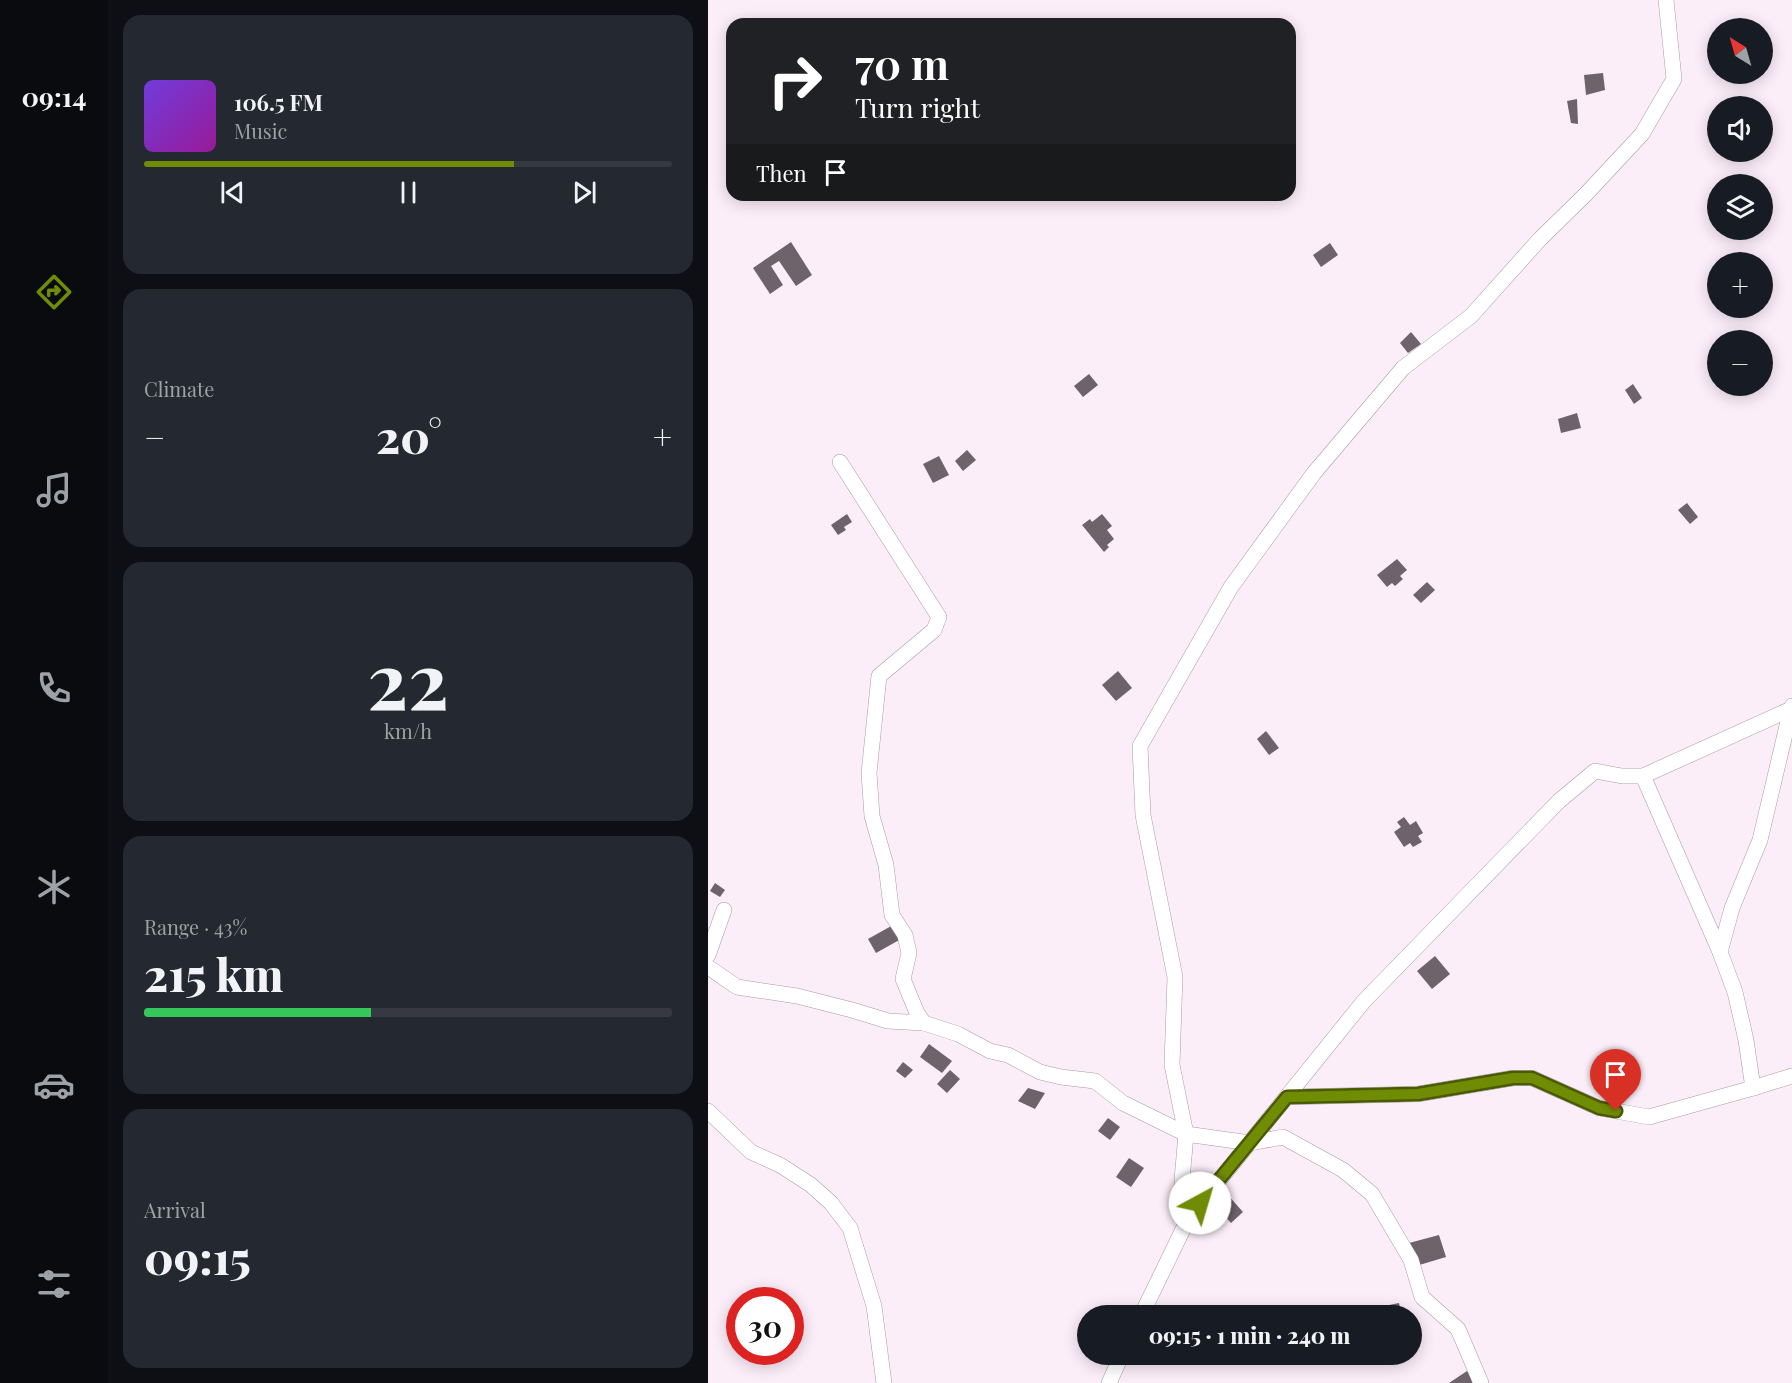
<!DOCTYPE html>
<html lang="en">
<head>
<meta charset="utf-8">
<style>
	body { margin:0; font-family:"Playfair Display",serif; background:#242831; color:#f1f3f6; height:100vh; display:flex; flex-direction:column; font-size:22px; white-space:nowrap }
	* { box-sizing:border-box; margin:0 }
	p { font-size:20px; color:#9ea1a6 }
	.icon { flex:none; width:33px; height:33px; fill:none; stroke:currentColor; stroke-width:2; stroke-linecap:round; stroke-linejoin:round }
	.map { position:relative; flex:1; overflow:hidden }
	.drawer { display:flex; flex-direction:column; gap:15px; padding:15px; background:#0d0f14; width:600px }
	.drawer>* { flex:none }
	.top-card { position:absolute; left:18px; top:18px; width:570px; height:183px; border-radius:18px; box-shadow:0 3px 15px #0003; background:#202124; color:#fff; overflow:hidden }
	.needle { width:39px; rotate:323deg }
	.fabs { position:absolute; left:999px; top:18px; display:grid; gap:12px }
	.fabs a { display:grid; place-items:center; width:66px; height:66px; border-radius:50%; background:#171b24; box-shadow:0 3px 15px #0003; font-size:30px }
	.speed { position:absolute; left:18px; top:1287px; display:flex; gap:12px; font-size:30px; font-weight:700; text-align:center }
	.speed>* { display:grid; place-content:center; width:78px; height:78px; border-radius:50%; background:#171b24; box-shadow:0 3px 15px #0003; line-height:1 }
	.speed .limit { border:9px solid #d22; background:#fff; color:#111 }
	.pin { position:absolute; display:grid; place-items:center; width:51px; height:51px; color:#fff; margin:-62px -26px; border-radius:50% 50% 50% 0; rotate:-45deg; box-shadow:0 0 6px #0007 }
	.pin .icon { rotate:45deg }
	.me { position:absolute; width:66px; margin:-33px; rotate:39deg; stroke-linejoin:round; filter:drop-shadow(0 0 4px #0008) }
	.turn { display:flex; align-items:center; gap:21px; height:126px; padding:0 30px; font-size:27px }
	.turn .icon { width:78px; height:78px; stroke-width:2.5 }
	.turn b { display:block; font-size:42px; line-height:51px }
	.then { display:flex; align-items:center; height:57px; padding:0 30px; background:#0003; gap:12px; font-size:22px }
	.big { font-size:45px; font-weight:800; line-height:1.1 }
	.drawer .card { flex:1; display:flex; flex-direction:column; justify-content:center; gap:9px; min-width:0; padding:0 21px; border-radius:18px; background:#242831 }
	.drawer .dial { align-items:center; gap:0 }
	.dial b { font-size:78px; line-height:1 }
	.song { display:flex; align-items:center; gap:18px }
	.cover { width:72px; height:72px; border-radius:9px; background:linear-gradient(135deg,hsl(260 70% 55%),hsl(300 70% 35%)) }
	.played { height:6px; border-radius:3px; background:linear-gradient(90deg,#708b04 70%,#363941 70%) }
	.keys { display:flex; justify-content:space-around; direction:ltr }
	.heat { display:flex; justify-content:space-between; align-items:center; font-size:33px; direction:ltr }
	.charge { height:9px; border-radius:4px; background:linear-gradient(90deg,#34c759 43%,#363941 0) }
	.trip { position:absolute; left:369px; top:1305px; width:345px; height:60px; border-radius:30px; background:#171b24; box-shadow:0 3px 15px #0003; font-weight:800; line-height:60px; text-align:center }
	main { display:flex; flex:1; min-height:0 }
	.dock { display:flex; flex-direction:column; width:108px; justify-content:space-around; align-items:center; background:#090b0e; color:#9ea1a6 }
	.dock .icon { width:42px; height:42px }
	.dock .selected { color:#708b04 }
	.dock b { font-size:27px; color:#f1f3f6 }
	.map>svg:first-child { display:block }
	.building { fill:#6e626b }
	.lines { fill:none; stroke-linecap:round; stroke-linejoin:round }
	.minor-casing { stroke:#a89ba5; stroke-width:16 }
	.minor { stroke:#fff; stroke-width:15 }
	.route-casing { stroke:#495a03; stroke-width:15 }
	.route { stroke:#708b04; stroke-width:10 }
</style>
</head>
<body>
<main>
<nav class="dock">
<b>09:14</b>
<svg class="icon selected" aria-label="directions" viewBox="0 0 24 24"><path d="M12 3l9 9-9 9-9-9zM9 14v-3h6M13 9l2 2-2 2"/></svg>
<svg class="icon" aria-label="music" viewBox="0 0 24 24"><path d="M9 18V5l10-2v13"/><circle cx="6" cy="18" r="3"/><circle cx="16" cy="16" r="3"/></svg>
<svg class="icon" aria-label="phone" viewBox="0 0 24 24"><path d="M5 4h4l2 5-3 2q2 4 5 5l2-3 5 2v4C11 20 4 13 5 4z"/></svg>
<svg class="icon" aria-label="climate" viewBox="0 0 24 24"><path d="M12 3v18M4 7l16 10M4 17L20 7"/></svg>
<svg class="icon" aria-label="car" viewBox="0 0 24 24"><path d="M5 17H2v-5l4-1 3-4h7l3 4 3 1v5h-3M9 17h6M6 11h13"/><circle cx="7" cy="17" r="2"/><circle cx="17" cy="17" r="2"/></svg>
<svg class="icon" aria-label="filters" viewBox="0 0 24 24"><path d="M4 7h16M4 17h16"/><circle cx="9" cy="7" r="2"/><circle cx="15" cy="17" r="2"/></svg>
</nav>
<section class="drawer">
<div class="card">
<div class="song"><i class="cover"></i><div><b>106.5 FM</b><p>Music</p></div></div>
<div class="played"></div>
<div class="keys"><svg class="icon" aria-label="previous" viewBox="0 0 24 24"><path d="M18 5L8 12l10 7zM5 5v14"/></svg><svg class="icon" aria-label="pause" viewBox="0 0 24 24"><path d="M8 5v14M16 5v14"/></svg><svg class="icon" aria-label="next" viewBox="0 0 24 24"><path d="M6 5l10 7-10 7zM19 5v14"/></svg></div>
</div>
<div class="card"><p>Climate</p>
<div class="heat"><a>−</a><b class="big">20°</b><a>+</a></div>
</div>
<div class="card dial"><b>22</b><p>km/h</p></div>
<div class="card"><p>Range · 43%</p><b class="big">215 km</b><div class="charge"></div></div>
<div class="card"><p>Arrival</p><b class="big">09:15</b></div>
</section>
<div class="map">
<svg width="1084" height="1383" viewBox="0 0 1084 1383">
	<rect width="100%" height="100%" fill="#fceef9"/>
	<!-- building -->
	<g class="building">
		<polygon points="895,73 897,90 878,95 876,75"/>
		<polygon points="869,99 870,124 863,123 859,101"/>
		<polygon points="83,242 104,275 88,286 71,261 63,266 75,285 62,294 45,268"/>
		<polygon points="622,243 630,255 613,267 605,255"/>
		<polygon points="703,332 713,344 700,353 692,343"/>
		<polygon points="381,374 390,385 375,397 366,386"/>
		<polygon points="925,384 934,398 926,404 917,390"/>
		<polygon points="869,413 873,428 853,433 850,419"/>
		<polygon points="259,450 268,460 255,471 247,461"/>
		<polygon points="231,456 241,475 225,483 215,464"/>
		<polygon points="979,503 990,517 982,524 970,510"/>
		<polygon points="139,514 144,522 136,527 138,530 130,535 123,525"/>
		<polygon points="394,514 404,526 399,530 406,539 399,545 401,547 396,552 374,525 382,519 384,522"/>
		<polygon points="689,559 699,570 692,576 695,579 687,586 684,583 679,587 669,575"/>
		<polygon points="719,582 727,590 713,603 705,595"/>
		<polygon points="410,671 424,688 408,701 394,685"/>
		<polygon points="558,731 571,748 561,755 549,739"/>
		<polygon points="696,817 702,825 708,821 715,833 710,836 714,842 705,847 702,843 696,847 686,832 693,827 689,822"/>
		<polygon points="7,883 17,890 12,897 2,891"/>
		<polygon points="185,925 193,939 168,953 160,939"/>
		<polygon points="727,956 742,974 724,989 709,971"/>
		<polygon points="221,1044 244,1061 234,1073 212,1057"/>
		<polygon points="195,1062 205,1070 197,1078 188,1071"/>
		<polygon points="242,1070 252,1079 239,1093 229,1084"/>
		<polygon points="320,1088 337,1093 327,1109 310,1101"/>
		<polygon points="400,1118 412,1127 402,1140 390,1131"/>
		<polygon points="421,1158 436,1168 423,1187 408,1177"/>
		<polygon points="518,1193 535,1212 523,1223 505,1203"/>
		<polygon points="731,1235 738,1257 708,1266 701,1243"/>
		<polygon points="691,1303 694,1316 668,1316 666,1308"/>
		<polygon points="759,1371 767,1383 741,1383"/>
	</g>
	<g class="lines">
		<defs>
			<g id="minor">
				<polyline points="132,462 231,617 226,630 171,676 161,773 164,816 178,865 184,915 197,935 201,953 195,979 209,1013 216,1023 250,1034 282,1051 300,1055 332,1072 353,1077 387,1081 415,1103 478,1134"/>
				<polyline points="1083,709 1052,840 1024,908 1012,952 1027,992 1038,1040 1045,1088 1084,1076"/>
				<polyline points="935,776 1012,952"/>
				<polyline points="0,955 16,910"/>
				<polyline points="0,967 29,987 89,996 144,1010 180,1021 216,1023"/>
				<polyline points="579,1097 710,1094 805,1078 824,1078 891,1108 941,1117 1045,1088"/>
				<polyline points="0,1111 43,1152 72,1165 103,1185 123,1203 142,1228 166,1306 176,1383"/>
				<polyline points="478,1134 464,1065 467,977 435,815 432,746 523,587 606,473 695,368 763,316 832,239 878,194 934,134 966,79 958,0"/>
				<polyline points="480,1219 474,1180 478,1134 542,1143 575,1137 635,1170 664,1194 703,1260 714,1297 750,1329 773,1383"/>
				<polyline points="433,1316 480,1219 656,1001 851,801 887,771 914,776 935,776 1083,709 1084,706"/>
				<polyline points="401,1383 414,1354"/>
			</g>
		</defs>
		<!-- minor casing -->
		<use href="#minor" class="minor-casing"/>
		<!-- minor -->
		<use href="#minor" class="minor"/>
	</g>
	<g class="lines">
		<defs>
			<polyline id="route" points="492,1203 579,1097 710,1094 805,1078 824,1078 891,1108 908,1111"/>
		</defs>
		<!-- route casing -->
		<use href="#route" class="route-casing"/>
		<!-- route -->
		<use href="#route" class="route"/>
	</g>
</svg>
<div class="fabs">
<a><svg class="needle" viewBox="-14 -14 28 28"><path d="M0-13l5 13h-10z" fill="#e53935"/><path d="M0 13l5-13h-10z" fill="#9ea1a6"/></svg></a>
<a><svg class="icon" aria-label="sound" viewBox="0 0 24 24"><path d="M4 9h4l5-4v14l-5-4H4zM17 9q2 3 0 6"/></svg></a>
<a><svg class="icon" aria-label="layers" viewBox="0 0 24 24"><path d="M12 4l9 5-9 5-9-5zM3 14l9 5 9-5"/></svg></a>
<a>+</a>
<a>−</a>
</div>
<div class="speed"><div class="limit">30</div></div>
<div class="pin" style="left:908px;top:1111px;background:#d93025"><svg class="icon" aria-label="arrive" viewBox="0 0 24 24"><path d="M6 21V4h12l-3 4 3 4H6"/></svg></div>
<svg class="me" style="left:492px;top:1203px" viewBox="-20 -20 40 40"><circle r="19" fill="#fff"/><path d="M0-13L10 11 0 6-10 11z" fill="#708b04"/></svg>
<div class="trip">09:15 · 1 min · 240 m</div>
<div class="top-card">
<div class="turn"><svg class="icon" aria-label="right" viewBox="0 0 24 24"><path d="M7 20v-9h11M14 6l5 5-5 5"/></svg><div><b>70 m</b>Turn right</div></div>
<div class="then">Then<svg class="icon" aria-label="arrive" viewBox="0 0 24 24"><path d="M6 21V4h12l-3 4 3 4H6"/></svg></div>
</div>
</div>
</main>
</body>
</html>
